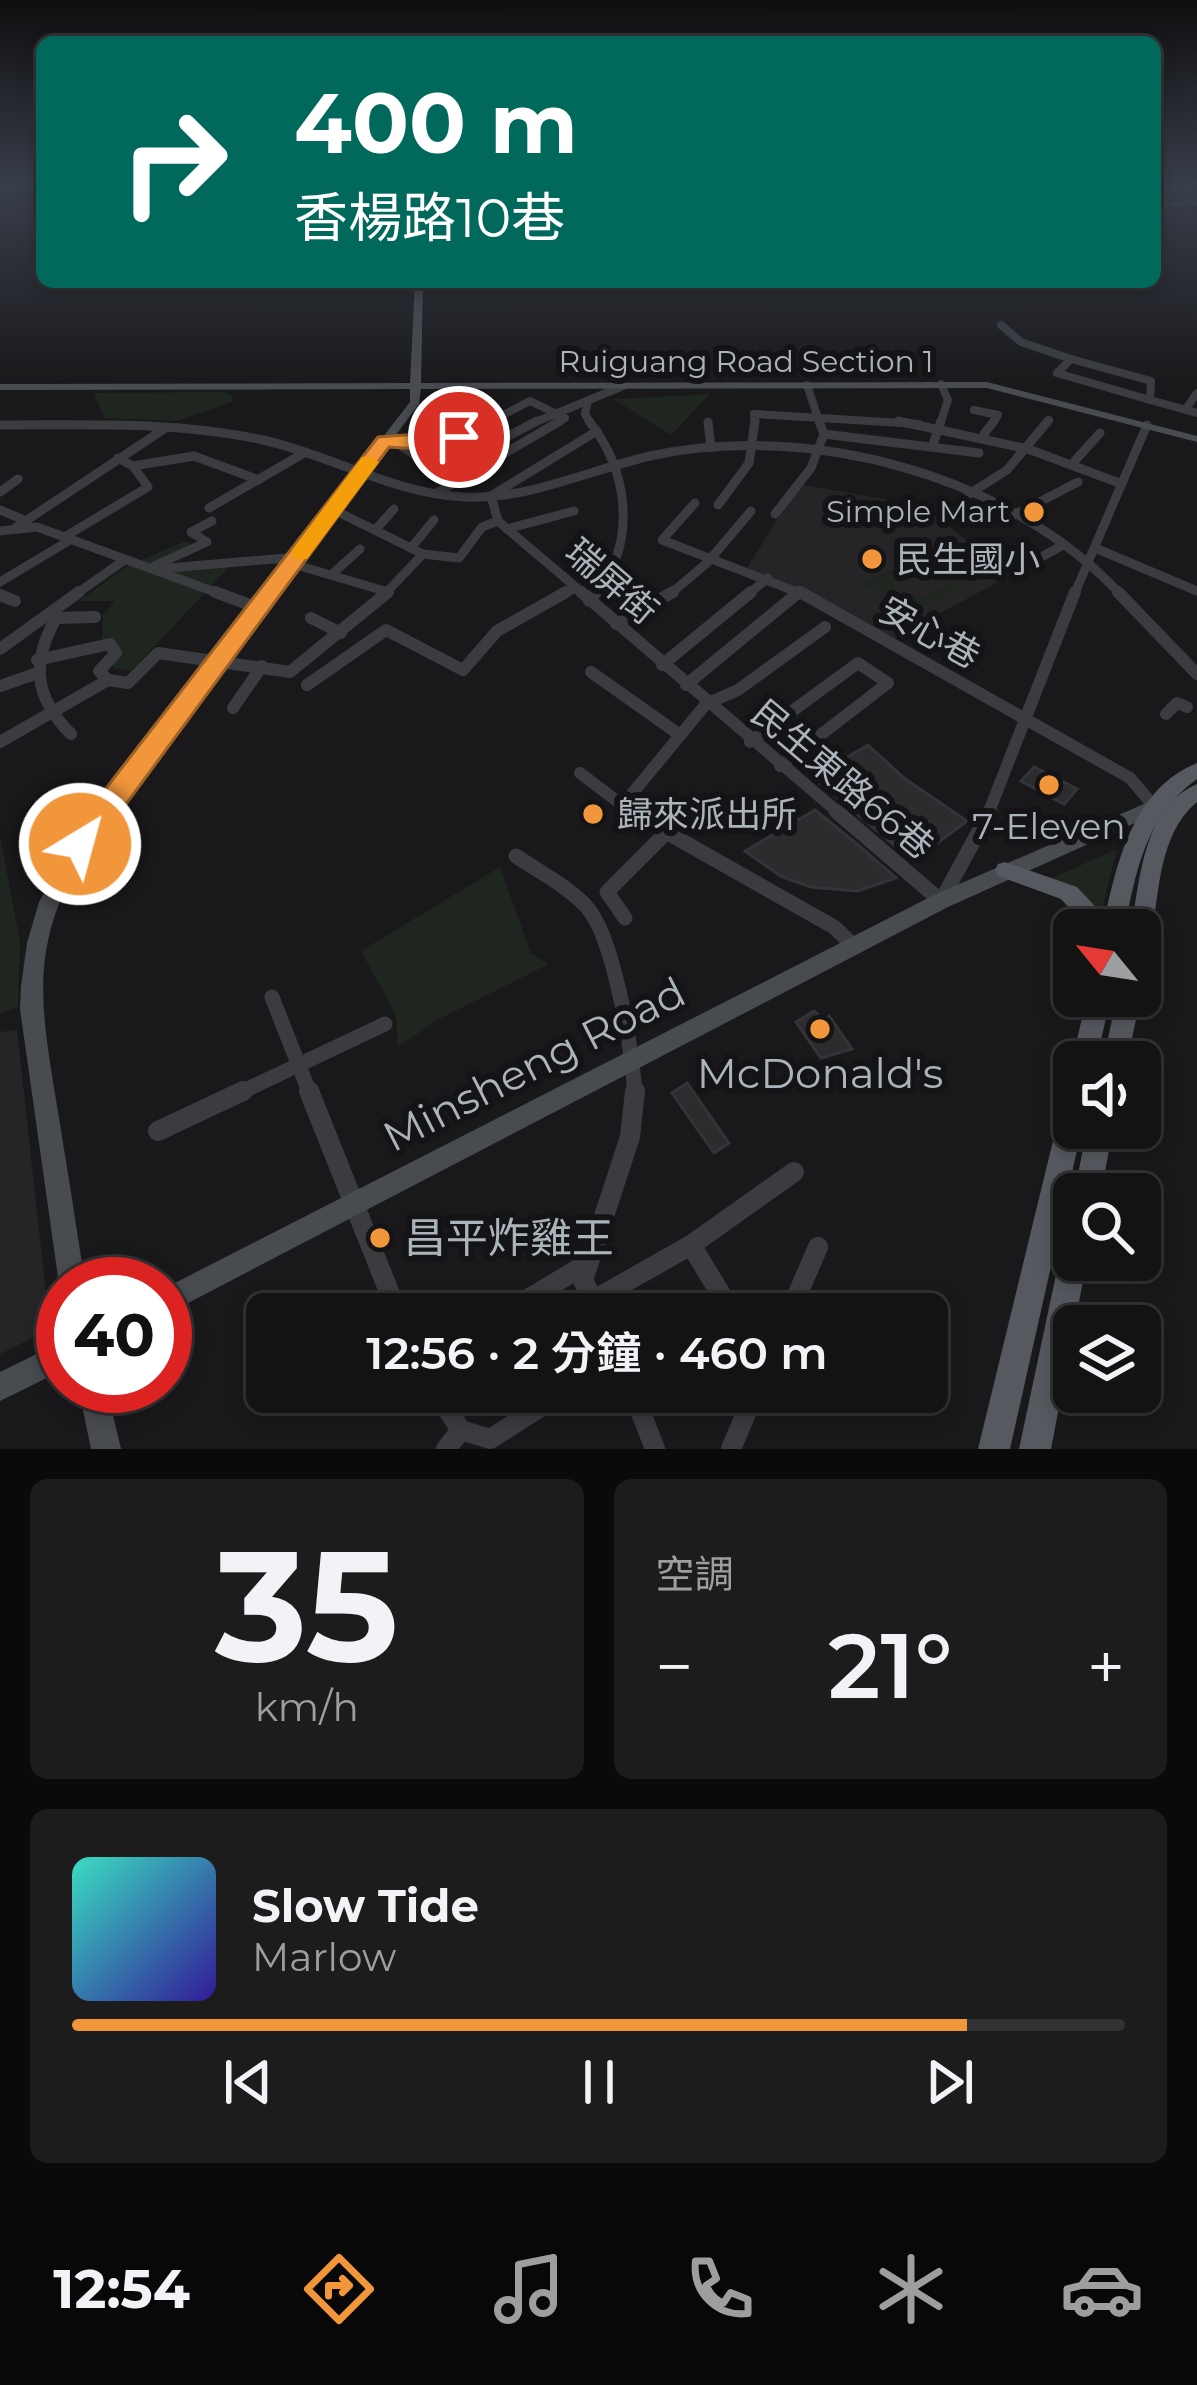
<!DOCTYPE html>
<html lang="zh-TW">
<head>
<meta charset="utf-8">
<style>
	body { margin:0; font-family:Montserrat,"Noto Sans TC",sans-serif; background:#1c1c1d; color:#f1f3f6; height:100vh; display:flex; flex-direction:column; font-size:45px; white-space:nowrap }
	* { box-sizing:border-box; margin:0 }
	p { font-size:39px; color:#9d9ea0 }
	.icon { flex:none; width:66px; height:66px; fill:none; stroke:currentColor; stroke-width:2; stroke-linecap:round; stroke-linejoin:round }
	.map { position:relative; height:1449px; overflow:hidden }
	.panel { display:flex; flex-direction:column; gap:30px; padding:30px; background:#0a0a0b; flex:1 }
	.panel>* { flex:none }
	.guide { position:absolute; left:36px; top:36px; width:1125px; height:252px; border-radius:18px; box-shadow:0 6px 18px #0003,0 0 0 3px #323234; background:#00695c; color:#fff; overflow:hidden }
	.needle { width:78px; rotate:300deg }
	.fabs { position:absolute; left:1053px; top:909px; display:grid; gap:24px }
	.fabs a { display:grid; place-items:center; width:108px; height:108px; border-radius:18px; background:#131314; box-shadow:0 6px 18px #0003,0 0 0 3px #323234; font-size:60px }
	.speed { position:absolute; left:36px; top:1257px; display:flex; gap:24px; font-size:60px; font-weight:700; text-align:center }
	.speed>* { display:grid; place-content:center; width:156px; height:156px; border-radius:50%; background:#131314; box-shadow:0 6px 18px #0003,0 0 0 3px #323234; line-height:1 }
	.speed .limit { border:18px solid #d22; background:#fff; color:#111 }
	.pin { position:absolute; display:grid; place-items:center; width:102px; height:102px; color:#fff; margin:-51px; border:6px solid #fff; border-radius:50%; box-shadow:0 3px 12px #0007 }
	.me { position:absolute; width:132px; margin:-66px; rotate:37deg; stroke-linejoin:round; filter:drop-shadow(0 0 9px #0008) }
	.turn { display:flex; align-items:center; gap:42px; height:252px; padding:0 60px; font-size:54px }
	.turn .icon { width:156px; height:156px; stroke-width:2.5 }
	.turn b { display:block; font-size:84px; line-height:102px }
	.big { font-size:90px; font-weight:600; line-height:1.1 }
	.panel .widget { flex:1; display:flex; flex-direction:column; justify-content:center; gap:18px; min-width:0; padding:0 42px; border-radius:18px; background:#1c1c1d }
	.panel .dial { align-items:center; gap:0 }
	.dial b { font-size:156px; line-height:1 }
	.song { display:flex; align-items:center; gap:36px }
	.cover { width:144px; height:144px; border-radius:18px; background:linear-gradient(135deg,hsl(170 70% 55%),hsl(250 70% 35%)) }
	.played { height:12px; border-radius:6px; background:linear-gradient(90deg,#f1963b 85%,#323234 85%) }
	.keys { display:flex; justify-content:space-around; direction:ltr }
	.heat { display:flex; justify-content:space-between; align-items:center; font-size:66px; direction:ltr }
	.panel .tiles { flex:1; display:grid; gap:30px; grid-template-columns:1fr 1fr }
	.widget:last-child { grid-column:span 2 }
	.trip { position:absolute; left:246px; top:1293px; width:702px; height:120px; border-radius:18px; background:#131314; box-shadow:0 6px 18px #0003,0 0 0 3px #323234; font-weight:600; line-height:120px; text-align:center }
	.menu { display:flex; height:192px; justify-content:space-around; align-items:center; background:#080808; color:#9d9ea0 }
	.menu .icon { width:84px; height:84px }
	.menu .active { color:#f1963b }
	.menu b { font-size:54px; color:#f1f3f6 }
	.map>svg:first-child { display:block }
	.built { fill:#252528 }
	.green { fill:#1f261f; fill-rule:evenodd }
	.building { fill:#2c2c2f; stroke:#333437; stroke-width:3 }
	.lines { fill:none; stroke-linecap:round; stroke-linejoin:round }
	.street-far5 { stroke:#3a3c40; stroke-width:6 }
	.street-far4 { stroke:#3a3c40; stroke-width:8 }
	.street-far3 { stroke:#3a3c40; stroke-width:9 }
	.street-far2 { stroke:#3a3c40; stroke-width:12 }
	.street-far1 { stroke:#3a3c40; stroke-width:15 }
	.street { stroke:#3a3c40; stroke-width:20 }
	.secondary { fill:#484b50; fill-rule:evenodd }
	.primary { fill:#56595f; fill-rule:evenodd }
	.route { fill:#f1963b; stroke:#9d6226; stroke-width:3 }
	.slow { fill:#f59e0b }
	.poi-dot { fill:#f1963b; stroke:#141416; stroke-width:4.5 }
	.labels { text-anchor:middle; stroke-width:12; stroke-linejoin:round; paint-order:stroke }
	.far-street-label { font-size:30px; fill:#abb3bb; stroke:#141416 }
	.far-poi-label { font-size:30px; fill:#abb3bb; stroke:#141416; text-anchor:end }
	.poi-label { font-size:36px; fill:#abb3bb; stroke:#141416; text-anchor:start }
	.street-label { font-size:36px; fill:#abb3bb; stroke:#141416 }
	.near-street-label { font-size:42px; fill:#abb3bb; stroke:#141416 }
	.near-poi-label { font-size:42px; fill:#abb3bb; stroke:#141416 }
</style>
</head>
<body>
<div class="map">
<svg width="1197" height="1449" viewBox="0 0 1197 1449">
	<rect width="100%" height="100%" fill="#19191b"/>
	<!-- built -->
	<g class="built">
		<polygon points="799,484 923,506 1011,575 887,642 747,568"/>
		<polygon points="17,1030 50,1329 0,1354 0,1032"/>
	</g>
	<!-- green -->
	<g class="green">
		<polygon points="225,392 233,397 232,402 176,421 104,418 94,393"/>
		<polygon points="710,394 671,435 613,399 614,399"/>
		<polygon points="186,541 199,550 152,572 229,567 131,671 114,668 102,645 103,615 115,601 79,601 127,566"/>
		<path d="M956,543l5,3 -10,6 29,9 5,12 -60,33 -35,-7 -12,-15 -13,6 -8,-5zM944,557l21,3 9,11 -51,27 -29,-7v-11z"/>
		<polygon points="0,837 20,942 18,1007 0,1014"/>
		<polygon points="1117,849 1102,909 1048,880"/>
		<polygon points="500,867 531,953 549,964 437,1020 398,1047 396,1015 361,951"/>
	</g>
	<!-- building -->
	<g class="building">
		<polygon points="868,745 904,778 967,821 913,861 813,777"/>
		<polygon points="1034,767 1077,789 1064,804 1021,781"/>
		<polygon points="815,810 857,844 896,878 858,891 811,887 782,877 745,851"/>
		<polygon points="814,1011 823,1020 829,1016 852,1049 821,1058 796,1022"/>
		<polygon points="687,1083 729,1143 714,1153 672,1093"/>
	</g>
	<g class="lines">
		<!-- street-far5 -->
		<polyline class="street-far5" points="1155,204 1197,203"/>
		<!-- street-far4 -->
		<g class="street-far4">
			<polyline points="1001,325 1021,342 1071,359"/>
			<polygon points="1071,359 1151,381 1150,400 1057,373"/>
			<polyline points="807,385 820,424"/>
			<polyline points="1150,400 1197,413"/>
			<polyline points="588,401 585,414 591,424"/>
			<polyline points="974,410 998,415 992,424"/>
			<polyline points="1185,410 1197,393"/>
			<polyline points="450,424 466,400"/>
			<polyline points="486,424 530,401 565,418 555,424"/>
			<polyline points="531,424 623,386"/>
			<polyline points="755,424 754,414 919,424"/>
			<polyline points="940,424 948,400 941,384"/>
			<polyline points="1046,424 1049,420"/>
		</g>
		<!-- street-far3 -->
		<g class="street-far3">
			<path d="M589,421c40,51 49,123 5,174"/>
			<polyline points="898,421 1028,449 1122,484"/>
			<polyline points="708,422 711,448"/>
			<path d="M0,425c87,0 177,-4 263,15 68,15 131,54 201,57 65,3 125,-27 186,-41 158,-35 361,19 471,139"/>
			<polyline points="824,434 979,453"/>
			<polyline points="984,434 994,421"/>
			<polyline points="384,441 442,440 492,421"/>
			<polyline points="438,441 452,421"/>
			<polyline points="933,444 941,421"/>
			<polyline points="400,445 440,472 537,421"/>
			<polyline points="1073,463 1100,433"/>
			<polyline points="133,466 194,456 259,480"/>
			<polyline points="0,492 18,479"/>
			<polyline points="435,494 560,421"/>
			<polyline points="969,494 1007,470 1048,421"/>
			<polyline points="695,503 662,540 805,595"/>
			<polyline points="718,505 749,463 755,421"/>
			<polyline points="209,508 304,453"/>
			<polyline points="332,509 423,554 459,558 482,527 498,521"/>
			<polyline points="0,510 22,519"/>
			<polyline points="775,514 811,468 824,434 819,421"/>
			<polyline points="1014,515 1078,482"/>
			<polyline points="15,528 167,427"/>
			<polyline points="376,529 394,509"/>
			<polyline points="507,529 574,511"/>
			<polyline points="0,531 37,527 223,595"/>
			<polyline points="66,536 148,487 133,466 118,458"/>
			<polyline points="411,548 434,520"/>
			<polyline points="1095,548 1197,591"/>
			<polyline points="293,564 388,592"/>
			<polyline points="1029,564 1063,545"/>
			<polyline points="154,566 207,542 191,532 212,521"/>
			<polyline points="156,569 298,557"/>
			<polyline points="332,574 360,549"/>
			<polyline points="0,582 70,540"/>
			<polyline points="75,595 123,561"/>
			<polyline points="384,595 423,554"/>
			<polyline points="558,595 575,589"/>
			<polyline points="585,595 498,521 491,496 597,431"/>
			<polyline points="669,595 707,563 751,511"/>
			<polyline points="747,595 768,578"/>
			<polyline points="795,595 799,592"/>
			<polyline points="1074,595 1147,425"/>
		</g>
		<!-- street-far2 -->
		<g class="street-far2">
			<polyline points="215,592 258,608"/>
			<polyline points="581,592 840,814"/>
			<polyline points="800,592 1130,778 1153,805"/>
			<polyline points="1118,592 1197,674"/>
			<polyline points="0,595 15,601"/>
			<polyline points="589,601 596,592"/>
			<polyline points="311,618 341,633"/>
			<polyline points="616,624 673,592"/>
			<polyline points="0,649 79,592"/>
			<polyline points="37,660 110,644 116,653 99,671 108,680"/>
			<polyline points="662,665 751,592"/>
			<polyline points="591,672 680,735"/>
			<polyline points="307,685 386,630 463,670 497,631 566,592"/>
			<polyline points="686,685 799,592"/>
			<polyline points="0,686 35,674"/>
			<polyline points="233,708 262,666"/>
			<polyline points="1166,714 1177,703 1187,707"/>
			<path d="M71,734c-37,-37 -40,-71 -15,-116l39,-1"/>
			<polyline points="0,742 108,680 128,683 158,653 290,672 388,592"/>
			<polyline points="750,742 858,663 888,683 780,766"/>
			<polyline points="580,773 634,814"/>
			<polyline points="621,807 706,704 738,690 825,627"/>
			<polyline points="988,814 1075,592"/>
		</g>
		<!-- street-far1 -->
		<g class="street-far1">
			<polyline points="629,811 834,927 854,946"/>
			<polyline points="836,811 941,901 990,811"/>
			<path d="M516,856c22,15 51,30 69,49 29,29 47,146 50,189"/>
			<polyline points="625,918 607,892 667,832"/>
			<polyline points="272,997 310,1094"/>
			<polyline points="237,1094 385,1024"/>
		</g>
		<!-- street -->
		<g class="street">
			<polyline points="309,1091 398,1314"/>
			<polyline points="158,1131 243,1091"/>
			<polyline points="691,1245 733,1314"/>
			<polyline points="592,1301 691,1245 794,1172"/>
			<polyline points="503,1314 588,1263"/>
			<polyline points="599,1314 583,1280 630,1137 635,1091"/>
			<polyline points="789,1314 818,1247"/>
			<polyline points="436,1392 461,1430 490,1439 564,1392"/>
			<polyline points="633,1392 655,1449"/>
			<polyline points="446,1449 461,1430"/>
			<polyline points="731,1449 755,1392"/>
		</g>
		<!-- secondary -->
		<g class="secondary">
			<path d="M415,282h8l-2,101 566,-1 210,54v6l-210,-54 -566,1 -2,15 -332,445c-62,99 -45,162 -28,269 9,56 18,111 26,166h-22v10l-4,-10 -39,-275 1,-23 6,-43 12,-41 34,-63 337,-437v-13l-410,1v-6l410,-1z"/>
			<polygon points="1160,797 1166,799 1169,804 1166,809 948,907 165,1315 165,1288 934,895"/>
			<polygon points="63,1341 63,1370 0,1401 0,1372"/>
			<polygon points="78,1386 106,1386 121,1449 91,1449"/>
		</g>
		<!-- primary -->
		<g class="primary">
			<path d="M1197,763v16c-52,37 -61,93 -73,151h-34l-29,-31 -63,-23 -3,-6 3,-6 7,-2 72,25 28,30c13,-59 30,-129 92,-154z"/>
			<path d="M1197,784v18c-39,32 -38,93 -46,139l-3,7 -8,2v-20h-9c9,-50 12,-123 66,-146z"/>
			<polygon points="1140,995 1141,996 1127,1062 1103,1062 1117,996"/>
			<polygon points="1087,996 1111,996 1096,1062 1074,1062 1074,1067 1072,1062"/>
			<polygon points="1074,1096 1074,1128 1082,1128 1010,1449 978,1449 1061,1108 1065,1099"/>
			<polygon points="1087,1128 1113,1128 1101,1194 1074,1195"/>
			<polygon points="1074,1242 1074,1260 1087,1260 1051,1449 1019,1449 1060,1256 1064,1246"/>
		</g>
	</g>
	<!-- sky -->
	<linearGradient id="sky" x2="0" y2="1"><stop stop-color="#0e0e0f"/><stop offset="0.48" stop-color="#383e4a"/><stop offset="1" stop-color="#383e4a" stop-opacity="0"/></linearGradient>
	<rect width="1197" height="385" fill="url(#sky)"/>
	<!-- route -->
	<polygon class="route" points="459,431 468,437 466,441 419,449 389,447 90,853 69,853 64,844 69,836 378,437"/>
	<!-- slow -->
	<polygon class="slow" points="369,456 379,462 307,559 292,559 292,550 362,457"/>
	<!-- markers -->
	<g class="poi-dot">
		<circle cx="1034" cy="512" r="12"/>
		<circle cx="872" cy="559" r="12"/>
		<circle cx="1049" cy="785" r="12"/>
		<circle cx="593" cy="814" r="12"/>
		<circle cx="820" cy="1029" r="12"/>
		<circle cx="380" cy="1238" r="12"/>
	</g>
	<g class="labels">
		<!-- far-street labels -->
		<g class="far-street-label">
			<text x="746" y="372">Ruiguang Road Section 1</text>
		</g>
		<!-- far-poi labels -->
		<g class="far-poi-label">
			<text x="1010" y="522">Simple Mart</text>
		</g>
		<!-- poi labels -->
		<g class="poi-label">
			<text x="896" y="572">民生國小</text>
			<text x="617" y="827">歸來派出所</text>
			<text x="1049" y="839" text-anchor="middle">7-Eleven</text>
		</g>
		<!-- street labels -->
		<g class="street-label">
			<text transform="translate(612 581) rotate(41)" y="13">瑞屏街</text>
			<text transform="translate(930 632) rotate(29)" y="13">安心巷</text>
			<text transform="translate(843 779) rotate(40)" y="13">民生東路66巷</text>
		</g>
		<!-- near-street labels -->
		<g class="near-street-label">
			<text transform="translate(534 1064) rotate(-27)" y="15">Minsheng Road</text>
		</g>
		<!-- near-poi labels -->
		<g class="near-poi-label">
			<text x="820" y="1088">McDonald's</text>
			<text x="404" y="1253" text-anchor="start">昌平炸雞王</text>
		</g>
	</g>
</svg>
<div class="fabs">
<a><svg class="needle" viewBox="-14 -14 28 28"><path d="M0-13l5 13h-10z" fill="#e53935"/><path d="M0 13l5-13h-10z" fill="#9d9ea0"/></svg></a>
<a><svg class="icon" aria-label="sound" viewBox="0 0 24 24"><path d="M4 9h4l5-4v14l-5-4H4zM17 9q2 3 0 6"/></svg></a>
<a><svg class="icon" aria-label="search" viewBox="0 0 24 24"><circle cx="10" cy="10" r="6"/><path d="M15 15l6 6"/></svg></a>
<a><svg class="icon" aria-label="layers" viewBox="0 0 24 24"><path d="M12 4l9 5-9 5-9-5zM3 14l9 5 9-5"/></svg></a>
</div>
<div class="speed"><div class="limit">40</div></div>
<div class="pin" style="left:459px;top:437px;background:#d93025"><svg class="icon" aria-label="arrive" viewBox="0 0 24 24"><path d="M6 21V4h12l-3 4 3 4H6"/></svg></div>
<svg class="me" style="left:80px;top:844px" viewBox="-20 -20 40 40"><circle r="17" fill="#f1963b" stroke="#fff" stroke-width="3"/><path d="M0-11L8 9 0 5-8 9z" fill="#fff"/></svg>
<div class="trip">12:56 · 2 分鐘 · 460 m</div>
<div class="guide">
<div class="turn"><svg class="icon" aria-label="right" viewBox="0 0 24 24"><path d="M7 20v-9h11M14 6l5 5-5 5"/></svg><div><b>400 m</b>香楊路10巷</div></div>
</div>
</div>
<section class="panel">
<div class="tiles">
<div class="widget dial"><b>35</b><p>km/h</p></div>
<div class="widget"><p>空調</p>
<div class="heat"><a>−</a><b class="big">21°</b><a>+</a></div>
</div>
<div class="widget">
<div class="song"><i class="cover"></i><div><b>Slow Tide</b><p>Marlow</p></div></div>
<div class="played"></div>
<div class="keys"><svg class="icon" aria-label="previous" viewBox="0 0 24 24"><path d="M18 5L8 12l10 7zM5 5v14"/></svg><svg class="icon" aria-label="pause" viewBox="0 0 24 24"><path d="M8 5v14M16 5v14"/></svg><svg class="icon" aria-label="next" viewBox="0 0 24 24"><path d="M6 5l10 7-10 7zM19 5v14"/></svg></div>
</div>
</div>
</section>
<nav class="menu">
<b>12:54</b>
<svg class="icon active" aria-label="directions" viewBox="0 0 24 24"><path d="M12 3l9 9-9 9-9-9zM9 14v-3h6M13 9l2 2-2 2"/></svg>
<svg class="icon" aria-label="music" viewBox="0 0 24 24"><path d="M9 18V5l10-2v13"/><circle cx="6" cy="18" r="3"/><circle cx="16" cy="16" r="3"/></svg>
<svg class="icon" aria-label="phone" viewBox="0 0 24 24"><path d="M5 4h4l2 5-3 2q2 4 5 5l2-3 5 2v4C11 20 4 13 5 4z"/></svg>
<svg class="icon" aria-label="climate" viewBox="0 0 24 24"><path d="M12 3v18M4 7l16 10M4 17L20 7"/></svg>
<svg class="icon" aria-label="car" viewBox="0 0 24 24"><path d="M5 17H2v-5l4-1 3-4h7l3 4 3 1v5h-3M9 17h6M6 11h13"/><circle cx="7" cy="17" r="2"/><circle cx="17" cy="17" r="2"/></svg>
</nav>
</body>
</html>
